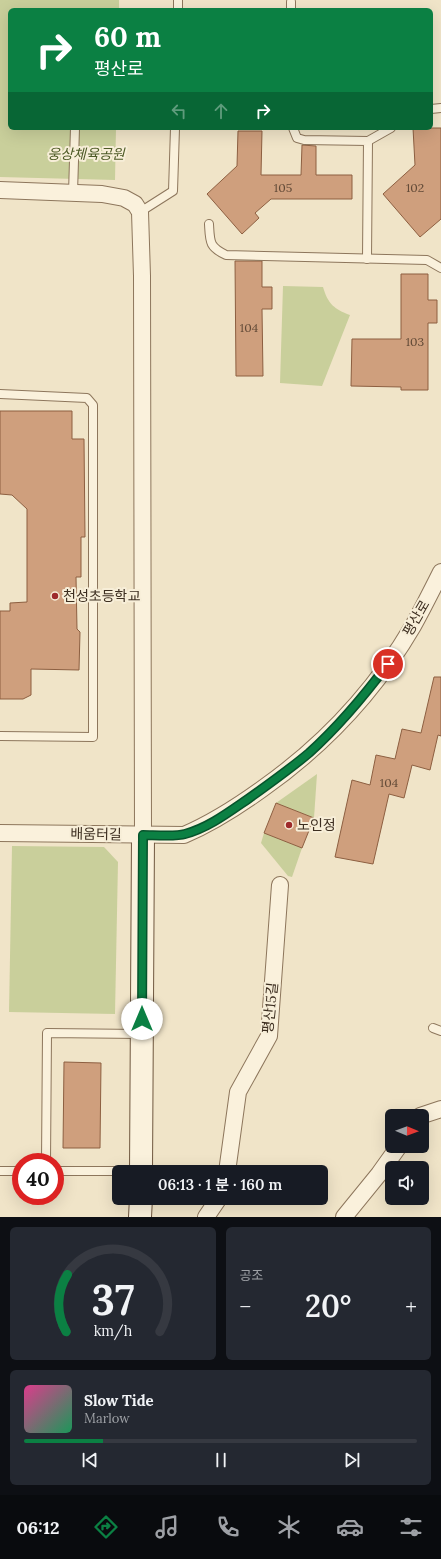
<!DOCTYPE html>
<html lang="ko">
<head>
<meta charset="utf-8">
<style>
	body { margin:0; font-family:Lora,"Noto Sans KR",serif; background:#242831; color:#f1f3f6; height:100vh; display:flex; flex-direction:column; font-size:15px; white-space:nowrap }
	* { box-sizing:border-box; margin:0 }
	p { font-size:13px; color:#9ea1a6 }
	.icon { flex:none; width:22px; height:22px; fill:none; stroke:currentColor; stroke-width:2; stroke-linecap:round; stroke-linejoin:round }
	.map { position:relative; height:1217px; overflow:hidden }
	.sheet { display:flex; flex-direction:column; gap:10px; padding:10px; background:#0d0f14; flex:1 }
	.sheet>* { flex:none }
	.hud { position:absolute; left:8px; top:8px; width:425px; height:122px; border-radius:6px; box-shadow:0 4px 16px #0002; background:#0b8043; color:#fff; overflow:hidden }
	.needle { width:26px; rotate:91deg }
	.tools { position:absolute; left:385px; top:1109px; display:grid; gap:8px }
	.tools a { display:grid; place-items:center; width:44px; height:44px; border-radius:6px; background:#171b24; box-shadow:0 4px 16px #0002; font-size:20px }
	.speed { position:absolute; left:12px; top:1153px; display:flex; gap:8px; font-size:20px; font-weight:700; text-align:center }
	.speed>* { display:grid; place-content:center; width:52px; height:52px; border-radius:50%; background:#171b24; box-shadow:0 4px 16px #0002; line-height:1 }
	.speed .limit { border:6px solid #d22; background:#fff; color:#111 }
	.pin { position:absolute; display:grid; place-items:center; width:34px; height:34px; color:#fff; margin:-17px; border:2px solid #fff; border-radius:50%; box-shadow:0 1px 4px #0007 }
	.me { position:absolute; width:44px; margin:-22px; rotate:0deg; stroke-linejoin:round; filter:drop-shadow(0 0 3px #0008) }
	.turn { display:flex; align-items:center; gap:14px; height:84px; padding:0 20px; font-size:18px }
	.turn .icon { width:52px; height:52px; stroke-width:2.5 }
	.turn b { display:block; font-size:28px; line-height:34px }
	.lanes { display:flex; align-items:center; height:38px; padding:0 20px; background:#0003; justify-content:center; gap:20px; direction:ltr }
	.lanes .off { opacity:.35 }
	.big { font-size:30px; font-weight:600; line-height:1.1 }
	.sheet .widget { flex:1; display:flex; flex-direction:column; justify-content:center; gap:6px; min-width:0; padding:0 14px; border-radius:6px; background:#242831 }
	.sheet .dial { align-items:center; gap:0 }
	.dial svg { height:104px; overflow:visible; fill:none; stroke:#363941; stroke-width:7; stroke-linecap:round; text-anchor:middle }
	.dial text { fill:#f1f3f6; stroke:none }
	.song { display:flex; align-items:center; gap:12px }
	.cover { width:48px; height:48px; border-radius:6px; background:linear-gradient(135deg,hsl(330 70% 55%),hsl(150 70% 35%)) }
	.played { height:4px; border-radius:2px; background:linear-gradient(90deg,#0b8043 20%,#363941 20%) }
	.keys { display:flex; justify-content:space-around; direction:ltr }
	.heat { display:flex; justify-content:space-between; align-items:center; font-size:22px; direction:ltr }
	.sheet .tiles { flex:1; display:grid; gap:10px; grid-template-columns:1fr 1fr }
	.widget:last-child { grid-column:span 2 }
	.trip { position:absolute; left:112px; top:1165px; width:216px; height:40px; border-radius:6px; background:#171b24; box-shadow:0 4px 16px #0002; font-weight:600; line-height:40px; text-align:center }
	.menu { display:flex; height:64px; justify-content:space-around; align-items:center; background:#090b0e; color:#9ea1a6 }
	.menu .icon { width:28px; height:28px }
	.menu .on { color:#0b8043 }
	.menu b { font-size:18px; color:#f1f3f6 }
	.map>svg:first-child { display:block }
	.green { fill:#c9cf9b }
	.building { fill:#cf9f7d; stroke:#8d5f41 }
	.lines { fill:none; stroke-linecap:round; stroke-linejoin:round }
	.lane-casing { stroke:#8d765c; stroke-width:10 }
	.street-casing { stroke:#8d765c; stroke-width:18 }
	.secondary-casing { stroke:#6f573f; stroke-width:24 }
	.lane { stroke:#faf1dc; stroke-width:8 }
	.street { stroke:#faf1dc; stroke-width:16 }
	.secondary { stroke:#faf1dc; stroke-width:22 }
	.route-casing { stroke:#07532c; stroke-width:10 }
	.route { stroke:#0b8043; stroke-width:7 }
	.poi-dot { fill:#9e2a2b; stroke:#f7eed8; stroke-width:1.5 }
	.labels { text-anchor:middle; stroke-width:4; stroke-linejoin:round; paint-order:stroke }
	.number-label { font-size:12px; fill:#624a37 }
	.park-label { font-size:14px; font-style:italic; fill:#4d5a26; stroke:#f7eed8 }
	.poi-label { font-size:14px; fill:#3d2e20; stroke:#f7eed8; text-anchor:start }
	.street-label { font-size:14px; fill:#3d2e20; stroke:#f7eed8 }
</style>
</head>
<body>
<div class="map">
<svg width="441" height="1217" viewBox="0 0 441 1217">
	<rect width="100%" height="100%" fill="#f0e4c8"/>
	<!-- green -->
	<g class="green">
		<polygon points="0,0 119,0 119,10 10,10 10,128 116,128 115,180 0,177"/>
		<path d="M283,286l40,1c5,17 11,22 27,28l-28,71 -42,-3z"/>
		<polygon points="317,774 314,818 276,803"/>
		<polygon points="264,833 302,848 292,877 288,876 261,843"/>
		<polygon points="12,846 104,847 118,862 115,1014 9,1012"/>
	</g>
	<!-- building -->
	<g class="building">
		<polygon points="413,128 441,128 441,219 420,237 383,194 415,165"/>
		<polygon points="238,131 262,131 261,175 301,175 302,145 316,146 316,175 352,175 352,199 271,199 255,213 259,218 242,234 207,194 237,166"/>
		<polygon points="235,261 262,261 262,287 272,287 272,309 262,309 263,376 236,376"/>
		<polygon points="401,274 428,274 428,300 437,300 437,323 428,323 428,390 401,390 401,387 351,386 352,339 401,339"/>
		<polygon points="0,411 72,411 72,439 84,439 85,537 81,537 81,577 76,577 77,629 80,632 79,670 31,669 31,695 23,699 0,699 0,611 10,611 10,603 27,602 27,509 12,495 0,494"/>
		<polygon points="434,677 441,677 441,736 438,735 430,770 412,765 404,798 389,794 373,864 335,857 352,780 370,785 376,755 395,759 402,729 421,733"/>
		<polygon points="276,803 314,818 302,848 264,833"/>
		<polygon points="64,1062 101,1063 100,1148 63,1148"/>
	</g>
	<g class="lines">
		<defs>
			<g id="lane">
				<polyline points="291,2 291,10"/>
				<polyline points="178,10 178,0"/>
				<polyline points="431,109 441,108"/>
				<polyline points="293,128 297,138 304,140 368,141 367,259"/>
				<polyline points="368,141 391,128"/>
				<polyline points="73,193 75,128"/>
				<polyline points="140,212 173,191 175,128"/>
				<path d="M209,224c1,18 0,23 17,31l201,5 14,8"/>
				<polyline points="0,394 87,398 93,405 93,737 0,736"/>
				<polyline points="433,1028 441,1031"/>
				<polyline points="46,1162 47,1033 141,1034"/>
				<polyline points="0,1171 21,1171"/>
				<polyline points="55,1171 141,1171"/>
			</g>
			<g id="street">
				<polyline points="0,190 102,194 124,198 135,204 140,212 142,276 143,835"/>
				<path d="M0,833l184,2c28,-12 53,-28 78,-46 61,-43 113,-98 151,-163 10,-18 19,-36 28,-54"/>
				<polyline points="420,1116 441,1109"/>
				<polyline points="227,1172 238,1092 269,1036 280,885"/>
				<polyline points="206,1217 219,1198"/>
				<polyline points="344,1217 379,1174 399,1146"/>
			</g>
			<g id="secondary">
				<polyline points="141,1172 143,835"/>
				<polyline points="140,1217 141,1198"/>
			</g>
		</defs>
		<!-- lane casing -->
		<use href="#lane" class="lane-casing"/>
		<!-- street casing -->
		<use href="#street" class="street-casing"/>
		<!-- secondary casing -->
		<use href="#secondary" class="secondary-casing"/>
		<!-- lane -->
		<use href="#lane" class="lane"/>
		<!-- street -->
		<use href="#street" class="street"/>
		<!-- secondary -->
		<use href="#secondary" class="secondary"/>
	</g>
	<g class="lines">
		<defs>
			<path id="route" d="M142,1019l1,-184c10,0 33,2 42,-1 23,-6 44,-22 63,-35 21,-15 42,-30 61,-46 30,-27 55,-57 79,-89"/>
		</defs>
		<!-- route casing -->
		<use href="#route" class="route-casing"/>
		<!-- route -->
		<use href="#route" class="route"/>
	</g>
	<!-- markers -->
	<g class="poi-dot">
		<circle cx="55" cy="596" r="4"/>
		<circle cx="289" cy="825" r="4"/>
	</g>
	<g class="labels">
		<!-- number labels -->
		<g class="number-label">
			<text x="283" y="192">105</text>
			<text x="415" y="192">102</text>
			<text x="249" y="332">104</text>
			<text x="415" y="346">103</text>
			<text x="389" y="787">104</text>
		</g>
		<!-- park labels -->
		<g class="park-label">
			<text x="86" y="159">웅상체육공원</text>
		</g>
		<!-- poi labels -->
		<g class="poi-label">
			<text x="63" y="601">천성초등학교</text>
			<text x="297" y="830">노인정</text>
		</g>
		<!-- street labels -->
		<g class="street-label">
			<text transform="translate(416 618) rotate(-60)" y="5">평산로</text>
			<text transform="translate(96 834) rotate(1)" y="5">배움터길</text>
			<text transform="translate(270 1008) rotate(-84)" y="5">평산15길</text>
		</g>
	</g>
</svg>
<div class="tools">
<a><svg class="needle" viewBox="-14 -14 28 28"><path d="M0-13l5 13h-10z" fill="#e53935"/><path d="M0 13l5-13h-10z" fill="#9ea1a6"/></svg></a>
<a><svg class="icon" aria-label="sound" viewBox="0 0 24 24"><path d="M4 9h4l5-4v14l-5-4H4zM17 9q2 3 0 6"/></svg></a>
</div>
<div class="speed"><div class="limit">40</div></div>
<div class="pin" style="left:388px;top:664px;background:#d93025"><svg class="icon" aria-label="arrive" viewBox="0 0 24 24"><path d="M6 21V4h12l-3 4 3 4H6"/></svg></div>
<svg class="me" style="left:142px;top:1019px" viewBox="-20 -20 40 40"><circle r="19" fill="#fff"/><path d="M0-13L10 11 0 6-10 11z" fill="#0b8043"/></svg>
<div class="trip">06:13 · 1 분 · 160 m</div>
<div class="hud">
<div class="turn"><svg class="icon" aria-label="right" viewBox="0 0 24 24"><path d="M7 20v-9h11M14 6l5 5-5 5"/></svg><div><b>60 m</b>평산로</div></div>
<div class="lanes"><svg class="icon off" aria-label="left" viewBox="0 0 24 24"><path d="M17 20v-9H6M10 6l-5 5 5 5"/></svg><svg class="icon off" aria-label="ahead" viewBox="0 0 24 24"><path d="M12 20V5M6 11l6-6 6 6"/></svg><svg class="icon" aria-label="right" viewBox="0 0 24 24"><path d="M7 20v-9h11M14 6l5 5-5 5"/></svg></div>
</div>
</div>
<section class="sheet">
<div class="tiles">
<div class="widget dial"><svg viewBox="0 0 100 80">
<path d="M14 69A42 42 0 1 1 86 69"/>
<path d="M14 69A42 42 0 0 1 15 25" stroke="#0b8043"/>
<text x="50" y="56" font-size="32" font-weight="700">37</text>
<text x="50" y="72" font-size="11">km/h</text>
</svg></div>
<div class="widget"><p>공조</p>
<div class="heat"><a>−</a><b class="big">20°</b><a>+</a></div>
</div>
<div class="widget">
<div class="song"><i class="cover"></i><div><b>Slow Tide</b><p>Marlow</p></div></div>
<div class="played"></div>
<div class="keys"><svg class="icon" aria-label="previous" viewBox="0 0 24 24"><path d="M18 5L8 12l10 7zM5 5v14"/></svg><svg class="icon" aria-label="pause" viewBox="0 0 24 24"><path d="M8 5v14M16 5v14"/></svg><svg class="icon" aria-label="next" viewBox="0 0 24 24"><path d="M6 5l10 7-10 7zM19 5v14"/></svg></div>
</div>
</div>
</section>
<nav class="menu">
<b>06:12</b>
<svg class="icon on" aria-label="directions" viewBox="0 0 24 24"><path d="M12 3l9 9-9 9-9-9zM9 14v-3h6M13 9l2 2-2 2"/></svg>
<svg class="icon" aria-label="music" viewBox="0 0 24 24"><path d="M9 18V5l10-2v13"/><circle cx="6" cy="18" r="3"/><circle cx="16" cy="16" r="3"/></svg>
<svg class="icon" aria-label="phone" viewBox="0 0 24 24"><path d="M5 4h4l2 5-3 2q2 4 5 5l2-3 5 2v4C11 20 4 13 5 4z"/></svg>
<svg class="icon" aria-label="climate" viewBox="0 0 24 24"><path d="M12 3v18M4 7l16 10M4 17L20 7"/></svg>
<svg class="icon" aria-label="car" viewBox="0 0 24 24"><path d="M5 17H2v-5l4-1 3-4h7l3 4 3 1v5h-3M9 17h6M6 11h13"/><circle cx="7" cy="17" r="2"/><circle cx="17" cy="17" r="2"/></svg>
<svg class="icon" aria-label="filters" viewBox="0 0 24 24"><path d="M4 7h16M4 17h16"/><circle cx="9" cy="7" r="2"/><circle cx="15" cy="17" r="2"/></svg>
</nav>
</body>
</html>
